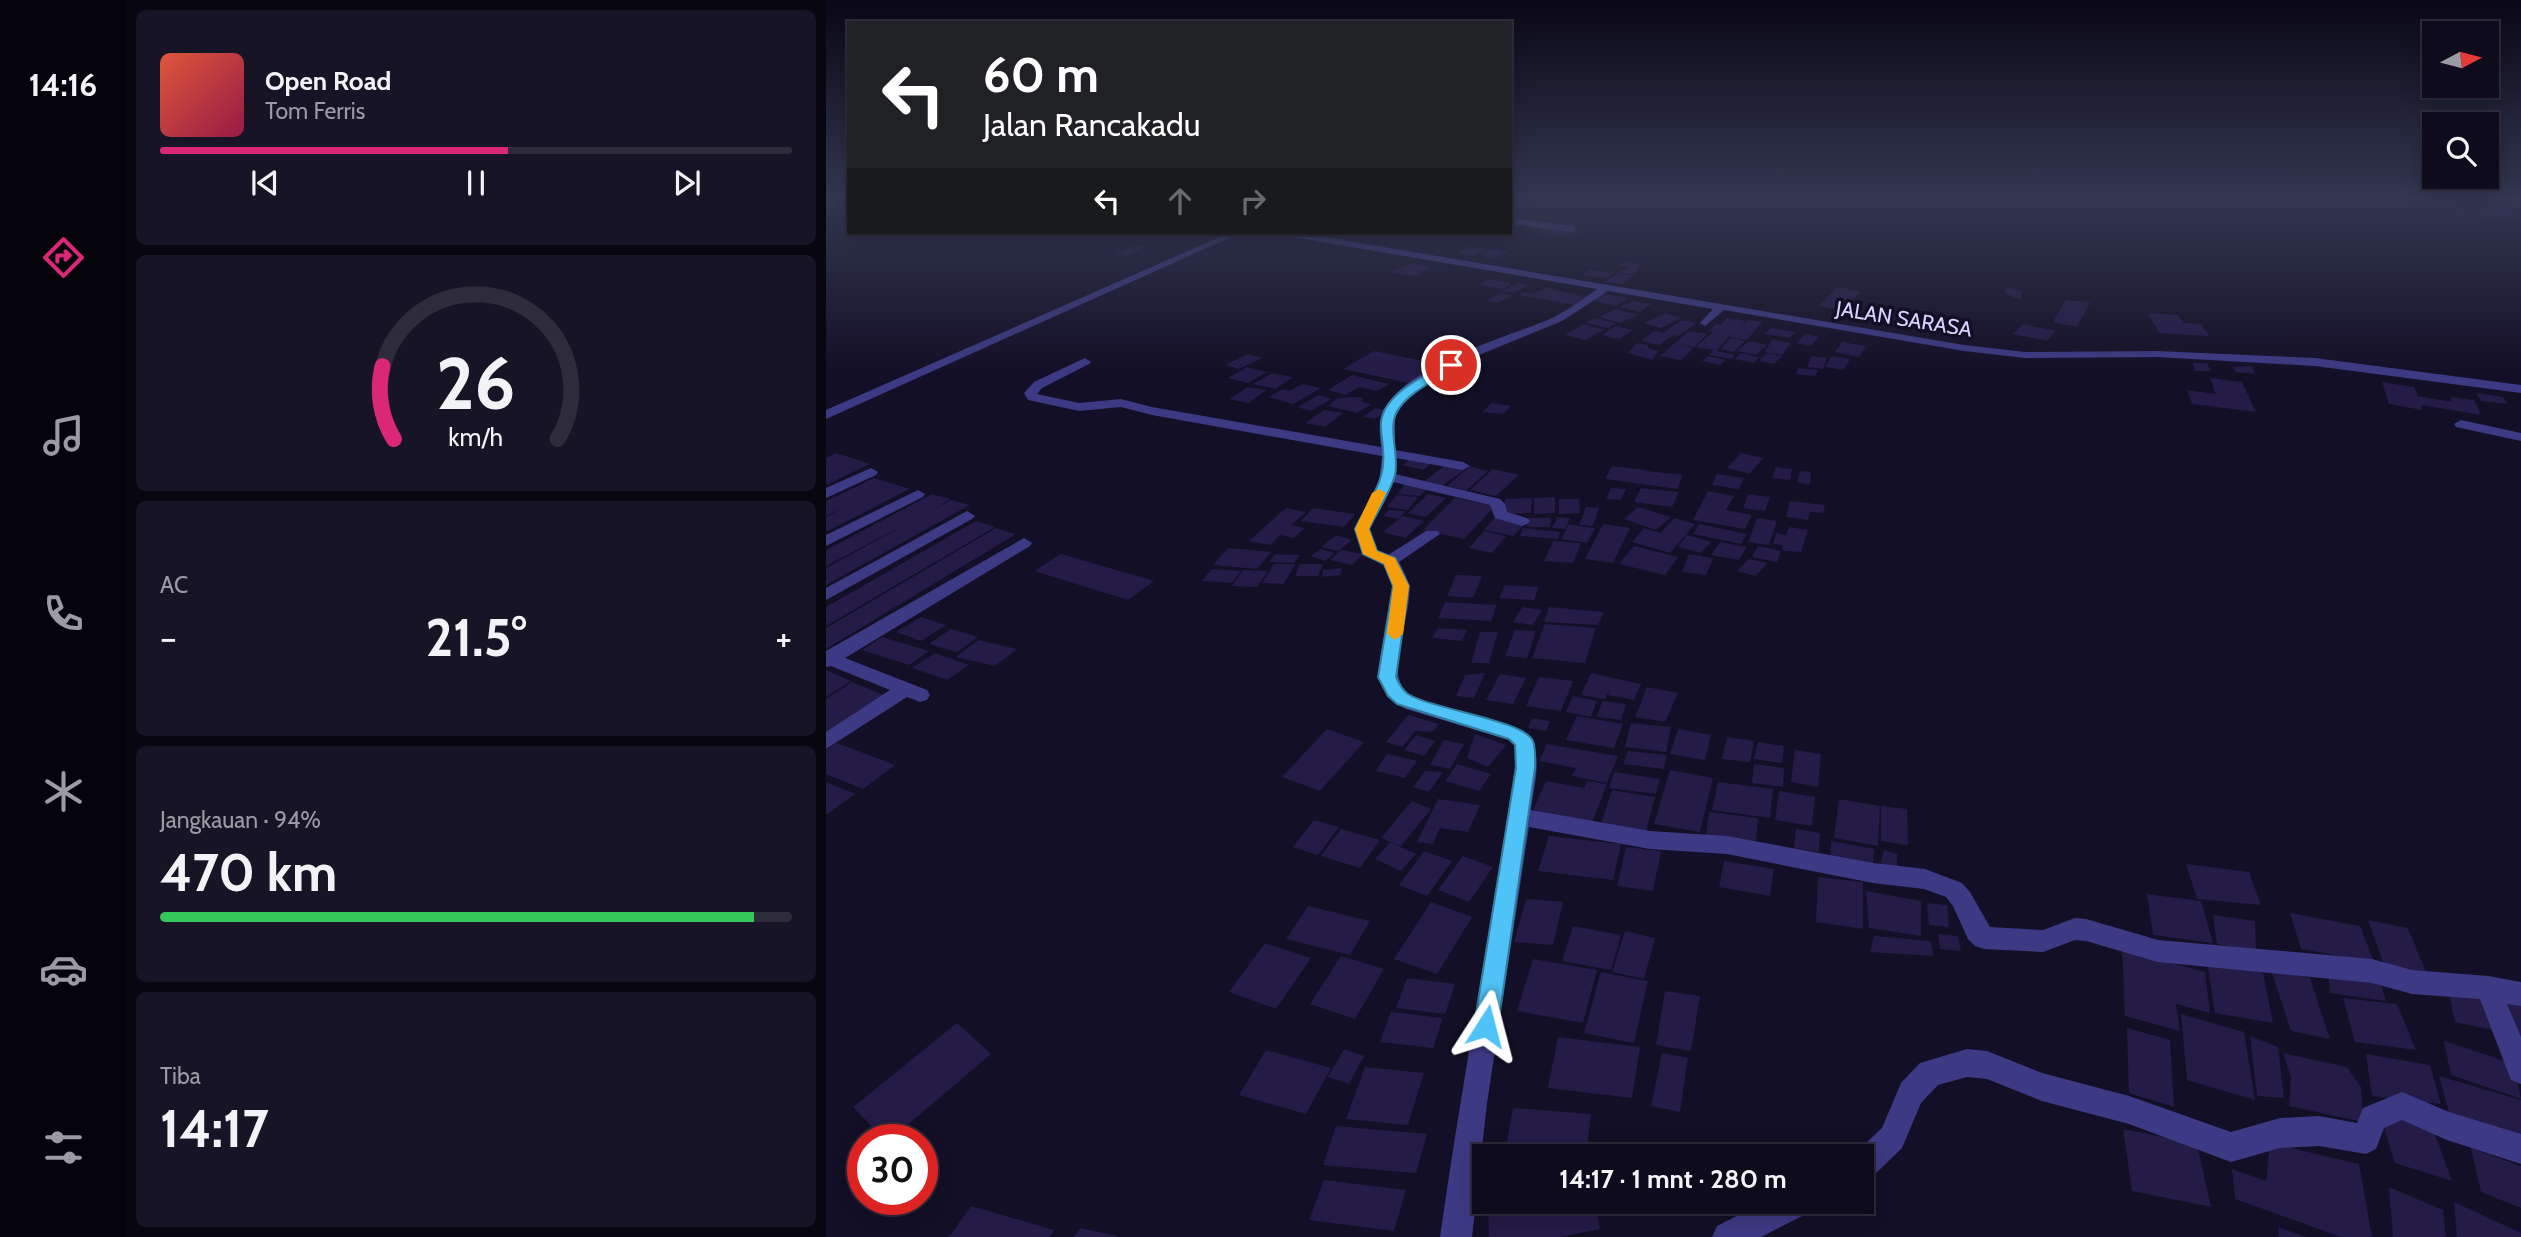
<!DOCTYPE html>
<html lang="id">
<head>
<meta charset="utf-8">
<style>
	body { margin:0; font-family:Cabin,sans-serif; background:#171425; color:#f1f3f6; height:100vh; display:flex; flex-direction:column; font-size:26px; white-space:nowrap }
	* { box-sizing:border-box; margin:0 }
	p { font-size:23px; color:#9b9ba3 }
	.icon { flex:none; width:38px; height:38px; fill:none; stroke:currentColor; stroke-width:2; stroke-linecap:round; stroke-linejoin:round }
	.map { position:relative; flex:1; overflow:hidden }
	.panel { display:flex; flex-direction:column; gap:10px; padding:10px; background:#08060f; width:700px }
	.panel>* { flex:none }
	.top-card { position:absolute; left:21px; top:21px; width:665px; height:214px; border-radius:0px; box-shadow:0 4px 18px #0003,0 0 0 2px #2e2b3b; background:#202124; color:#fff; overflow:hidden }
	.needle { width:46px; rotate:83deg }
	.buttons { position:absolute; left:1596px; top:21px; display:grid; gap:14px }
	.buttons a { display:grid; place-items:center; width:77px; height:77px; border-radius:0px; background:#0e0b1c; box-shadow:0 4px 18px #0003,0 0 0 2px #2e2b3b; font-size:35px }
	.speed { position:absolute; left:21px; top:1124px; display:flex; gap:14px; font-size:35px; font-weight:700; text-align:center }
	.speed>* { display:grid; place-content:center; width:91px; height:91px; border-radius:50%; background:#0e0b1c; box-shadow:0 4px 18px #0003,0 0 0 2px #2e2b3b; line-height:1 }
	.speed .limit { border:10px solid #d22; background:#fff; color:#111 }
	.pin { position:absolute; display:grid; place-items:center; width:60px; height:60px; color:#fff; margin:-30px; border:4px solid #fff; border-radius:50%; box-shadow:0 2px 7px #0007 }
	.me { position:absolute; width:77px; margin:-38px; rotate:9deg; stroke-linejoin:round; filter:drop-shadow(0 0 5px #0008) }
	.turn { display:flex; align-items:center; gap:24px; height:147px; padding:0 21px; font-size:32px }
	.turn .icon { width:91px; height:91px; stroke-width:2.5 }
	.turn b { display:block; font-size:49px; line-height:60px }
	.lanes { display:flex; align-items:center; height:66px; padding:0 21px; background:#0003; justify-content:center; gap:35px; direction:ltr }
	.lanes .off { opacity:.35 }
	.big { font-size:52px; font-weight:700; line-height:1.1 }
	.panel .card { flex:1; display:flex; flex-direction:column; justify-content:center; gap:10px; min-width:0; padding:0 24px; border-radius:10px; background:#171425 }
	.panel .dial { align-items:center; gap:0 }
	.dial svg { height:182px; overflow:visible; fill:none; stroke:#2e2b3b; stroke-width:7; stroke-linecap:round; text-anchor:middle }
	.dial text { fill:#f1f3f6; stroke:none }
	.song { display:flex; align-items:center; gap:21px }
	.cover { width:84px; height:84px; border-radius:10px; background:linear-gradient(135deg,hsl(10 70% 55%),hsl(340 70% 35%)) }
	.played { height:7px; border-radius:4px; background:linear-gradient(90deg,#db2777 55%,#2e2b3b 55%) }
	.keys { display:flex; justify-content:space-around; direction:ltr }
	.heat { display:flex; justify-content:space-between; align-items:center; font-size:38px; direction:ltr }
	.charge { height:10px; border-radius:5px; background:linear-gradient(90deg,#34c759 94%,#2e2b3b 0) }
	.trip { position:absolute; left:646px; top:1144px; width:402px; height:70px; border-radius:0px; background:#0e0b1c; box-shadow:0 4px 18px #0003,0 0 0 2px #2e2b3b; font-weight:700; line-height:70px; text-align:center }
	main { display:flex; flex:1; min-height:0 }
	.tab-bar { display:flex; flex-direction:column; width:126px; justify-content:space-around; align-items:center; background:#06040b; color:#9b9ba3 }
	.tab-bar .icon { width:49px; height:49px }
	.tab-bar .on { color:#db2777 }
	.tab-bar b { font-size:32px; color:#f1f3f6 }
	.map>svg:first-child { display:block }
	.building { fill:#241b47 }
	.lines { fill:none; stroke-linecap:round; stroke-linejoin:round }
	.minor { fill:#3d3a85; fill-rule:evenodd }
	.route { fill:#4fc3f7; stroke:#337fa1; stroke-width:2 }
	.slow { fill:#f59e0b }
	.labels { text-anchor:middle; stroke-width:7; stroke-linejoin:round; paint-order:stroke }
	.far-street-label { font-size:21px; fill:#d9d4ff; stroke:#130f26 }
</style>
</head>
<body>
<main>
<nav class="tab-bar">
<b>14:16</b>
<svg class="icon on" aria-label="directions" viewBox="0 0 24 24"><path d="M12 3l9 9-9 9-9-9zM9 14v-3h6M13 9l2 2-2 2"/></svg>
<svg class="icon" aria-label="music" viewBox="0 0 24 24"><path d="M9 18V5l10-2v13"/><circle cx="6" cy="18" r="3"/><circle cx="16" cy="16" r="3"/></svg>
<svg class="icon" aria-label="phone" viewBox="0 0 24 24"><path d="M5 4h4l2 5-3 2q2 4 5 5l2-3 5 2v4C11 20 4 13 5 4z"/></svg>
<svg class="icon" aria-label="climate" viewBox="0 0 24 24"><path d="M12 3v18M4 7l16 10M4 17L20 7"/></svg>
<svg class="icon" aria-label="car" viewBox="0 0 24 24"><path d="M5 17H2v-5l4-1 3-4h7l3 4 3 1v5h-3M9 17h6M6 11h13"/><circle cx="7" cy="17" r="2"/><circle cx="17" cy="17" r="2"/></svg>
<svg class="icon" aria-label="filters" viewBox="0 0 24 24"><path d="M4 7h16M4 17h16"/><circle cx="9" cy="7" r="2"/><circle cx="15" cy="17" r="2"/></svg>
</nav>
<section class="panel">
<div class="card">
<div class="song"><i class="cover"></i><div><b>Open Road</b><p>Tom Ferris</p></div></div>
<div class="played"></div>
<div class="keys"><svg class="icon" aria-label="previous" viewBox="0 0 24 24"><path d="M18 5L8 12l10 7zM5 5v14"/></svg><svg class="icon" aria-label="pause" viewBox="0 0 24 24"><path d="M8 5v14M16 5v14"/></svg><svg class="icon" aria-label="next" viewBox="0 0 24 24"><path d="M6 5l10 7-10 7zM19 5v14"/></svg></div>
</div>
<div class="card dial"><svg viewBox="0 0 100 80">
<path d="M14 69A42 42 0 1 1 86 69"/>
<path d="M14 69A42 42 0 0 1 9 37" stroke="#db2777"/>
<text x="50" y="56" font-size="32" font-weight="700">26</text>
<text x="50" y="72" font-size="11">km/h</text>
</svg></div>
<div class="card"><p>AC</p>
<div class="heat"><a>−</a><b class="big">21.5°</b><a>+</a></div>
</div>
<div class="card"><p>Jangkauan · 94%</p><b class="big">470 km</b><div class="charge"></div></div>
<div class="card"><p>Tiba</p><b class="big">14:17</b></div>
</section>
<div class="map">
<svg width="1695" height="1237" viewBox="0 0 1695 1237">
	<rect width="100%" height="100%" fill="#130f26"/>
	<!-- building -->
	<g class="building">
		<polygon points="1581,200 1604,200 1611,207 1585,205"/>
		<polygon points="1607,200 1627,202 1635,209 1646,210 1653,216 1621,214"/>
		<polygon points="1660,205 1684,207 1690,212 1686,212 1691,218 1678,217"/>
		<polygon points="1649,210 1669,211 1677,218 1656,216"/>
		<polygon points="719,228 752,232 744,237 712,233"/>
		<polygon points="308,246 319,247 300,256 289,254"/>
		<polygon points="643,247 660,249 648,256 632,254"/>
		<polygon points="666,249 682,251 671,258 655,256"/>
		<polygon points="801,260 814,265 808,274 793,273 804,267 792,265"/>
		<polygon points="589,263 603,268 591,276 563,272"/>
		<polygon points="763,270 788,273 781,278 756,275"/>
		<polygon points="792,274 807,275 796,284 778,282"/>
		<polygon points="663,279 686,283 677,289 653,285"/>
		<polygon points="692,283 703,286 686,293 675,291"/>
		<polygon points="720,287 729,290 761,297 747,305 693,295 698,292 707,294"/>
		<polygon points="1012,287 1035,292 1016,310 992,306"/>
		<polygon points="1182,287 1196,291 1195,300 1180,294 1178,289"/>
		<polygon points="674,293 686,295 672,303 660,301"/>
		<polygon points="779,294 802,298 790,306 767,301"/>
		<polygon points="1240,300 1264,302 1251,327 1227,322"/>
		<polygon points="807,301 825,304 814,312 793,307"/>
		<polygon points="790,309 812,315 794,323 773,317"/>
		<polygon points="839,313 855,318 835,328 818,323"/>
		<polygon points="1322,313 1352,315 1358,323 1375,324 1383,336 1333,333"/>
		<polygon points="768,318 790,323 782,328 760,323"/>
		<polygon points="901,318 919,321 916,326 923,320 936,322 921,340 904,337 905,334 890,351 909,355 905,359 883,355 887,350 870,347 888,331 883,331 890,324 895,325"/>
		<polygon points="856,320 870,323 852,336 847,335 833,345 815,341 828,331 837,333"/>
		<polygon points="758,324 778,330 759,340 739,335"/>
		<polygon points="1197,324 1230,331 1221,341 1187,334"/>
		<polygon points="790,326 807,330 793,339 776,335"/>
		<polygon points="944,328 969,332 964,338 939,334"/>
		<polygon points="863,331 881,334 868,347 853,344 867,348 855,360 834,356"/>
		<polygon points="980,334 993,337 984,346 970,343"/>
		<polygon points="905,338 919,341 908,352 894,349"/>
		<polygon points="946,339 965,343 956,355 939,352"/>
		<polygon points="923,341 942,345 930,355 911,351"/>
		<polygon points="1016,342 1040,346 1033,357 1009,352"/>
		<polygon points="811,343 822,345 822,348 832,351 826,360 802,353"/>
		<polygon points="548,351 611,364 582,383 517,369"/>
		<polygon points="914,353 933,357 928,363 909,359"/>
		<polygon points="941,353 956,356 948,364 933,361"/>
		<polygon points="422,354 436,358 413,369 399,365"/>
		<polygon points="882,356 900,360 894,365 876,361"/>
		<polygon points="986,356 1001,358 997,369 981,367"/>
		<polygon points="1006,356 1024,359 1018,370 999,367"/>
		<polygon points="1367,363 1381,363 1385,371 1369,371"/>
		<polygon points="1426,366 1429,374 1409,372 1407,367"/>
		<polygon points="421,367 441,372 422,383 402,378"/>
		<polygon points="972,368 992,370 989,376 970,374"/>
		<polygon points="446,373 467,377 449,389 427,384"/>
		<polygon points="526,375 563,384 551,391 533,387 520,395 502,390"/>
		<polygon points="1384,378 1416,382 1430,412 1366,404 1361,390 1390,394"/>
		<polygon points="1556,382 1588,387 1592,396 1626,402 1624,397 1648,400 1655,415 1595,405 1596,410 1563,404"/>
		<polygon points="477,384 495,388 467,404 443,397 457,389 463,391"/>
		<polygon points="422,387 441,390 422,403 403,399"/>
		<polygon points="1650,393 1677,397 1682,404 1655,401"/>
		<polygon points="493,395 506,399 484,411 471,407"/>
		<polygon points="527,397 537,398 536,402 546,404 531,413 502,406 512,398"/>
		<polygon points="666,403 685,406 677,414 656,412"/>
		<polygon points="549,408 562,410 549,419 537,417"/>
		<polygon points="498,410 517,413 499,427 479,423"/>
		<polygon points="10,453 26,458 44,464 0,485 0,458"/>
		<polygon points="915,453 937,458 924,474 901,468"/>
		<polygon points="585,458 606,462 598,470 576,465"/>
		<polygon points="621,464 638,470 615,487 597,482"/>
		<polygon points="644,466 662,471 640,491 621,486"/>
		<polygon points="786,466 821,470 818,479 821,471 857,475 851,489 779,479"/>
		<polygon points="950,467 966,469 964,480 946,478"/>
		<polygon points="667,469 693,475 670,496 644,490"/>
		<polygon points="974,471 985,472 984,485 971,482"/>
		<polygon points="891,474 918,478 913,489 886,485"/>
		<polygon points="48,478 84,489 0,532 0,517 17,508 0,516 0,501"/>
		<polygon points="579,484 602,487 594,496 571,494"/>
		<polygon points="785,488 800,489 795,500 780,499"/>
		<polygon points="815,488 853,492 846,507 808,502"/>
		<polygon points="882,491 908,496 900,510 926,515 919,529 867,520"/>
		<polygon points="106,494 124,499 110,508 125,500 144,505 0,585 0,568 88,520 0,566 0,550"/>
		<polygon points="602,494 620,498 600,517 582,513"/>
		<polygon points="922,494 944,497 939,511 917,508"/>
		<polygon points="571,495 592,497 582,510 561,507"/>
		<polygon points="729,497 729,513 708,514 708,498"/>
		<polygon points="629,498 669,506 638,539 597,530"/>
		<polygon points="706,498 705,513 678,514 679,499"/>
		<polygon points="733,499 753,499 754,513 733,514"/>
		<polygon points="964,501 999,505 997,513 984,512 982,520 960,517"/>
		<polygon points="760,507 773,508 767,526 753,525"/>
		<polygon points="812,507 845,517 830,530 798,519"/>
		<polygon points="460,508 480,512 465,525 479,528 468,538 454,535 444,545 423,541"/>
		<polygon points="487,508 529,514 518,527 475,521"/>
		<polygon points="563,510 580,511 572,519 557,516"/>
		<polygon points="576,516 598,521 579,538 557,532"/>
		<polygon points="669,517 699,524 687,536 658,530"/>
		<polygon points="731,517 744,518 739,529 726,528"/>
		<polygon points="702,518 725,518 724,527 701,527"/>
		<polygon points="848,518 869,524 844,553 806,542 818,528 835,533"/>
		<polygon points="931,518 951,521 943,545 922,542"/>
		<polygon points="150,521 169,527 0,626 0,607"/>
		<polygon points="743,524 753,526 769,528 761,543 735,539"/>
		<polygon points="777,524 804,528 787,563 759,559"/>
		<polygon points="873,524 921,534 915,544 867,534"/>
		<polygon points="963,527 982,530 975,552 957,551 956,545 947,544 950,533 960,535"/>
		<polygon points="170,528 190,534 0,649 0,628"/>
		<polygon points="697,528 734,532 732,539 694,536"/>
		<polygon points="658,531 680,536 666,553 643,548"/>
		<polygon points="510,535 526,540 512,551 495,547"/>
		<polygon points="861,535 885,542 875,553 852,547"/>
		<polygon points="727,541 755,543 747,563 718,561"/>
		<polygon points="894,542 921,547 913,560 885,555"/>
		<polygon points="808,546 852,557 839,575 793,564"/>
		<polygon points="932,546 955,551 951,562 926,557"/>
		<polygon points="402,548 445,552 431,569 387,565"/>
		<polygon points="495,549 509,553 499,561 485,556"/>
		<polygon points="515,550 537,554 526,565 504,560"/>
		<polygon points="235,554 328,581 302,600 208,571"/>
		<polygon points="449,554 474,555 468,563 443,562"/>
		<polygon points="863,554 887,558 880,575 856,572"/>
		<polygon points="923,559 942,563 929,576 911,571"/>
		<polygon points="448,564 469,564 458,584 436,583"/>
		<polygon points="474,564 497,564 492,576 469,576"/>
		<polygon points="516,568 514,575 496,577 497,570"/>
		<polygon points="386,569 415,571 406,583 376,581"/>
		<polygon points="417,570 442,571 431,587 406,586"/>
		<polygon points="630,575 656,576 647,598 621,596"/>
		<polygon points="679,585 713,587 708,600 673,598"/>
		<polygon points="619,602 671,605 665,621 612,618"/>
		<polygon points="696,607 716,610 707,625 687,622"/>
		<polygon points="723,607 778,612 772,625 718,622"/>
		<polygon points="95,617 120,625 95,641 70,632"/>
		<polygon points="719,624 770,628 759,663 706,658"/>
		<polygon points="612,628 641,630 636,641 606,638"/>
		<polygon points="125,629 152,637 131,652 103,644"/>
		<polygon points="689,630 710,631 701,658 679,656"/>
		<polygon points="654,632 672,632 663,663 645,663"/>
		<polygon points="56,637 103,651 83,665 36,650"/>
		<polygon points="152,640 191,649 169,666 130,657"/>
		<polygon points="109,653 143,665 121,680 86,668"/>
		<polygon points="0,670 25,681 0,697"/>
		<polygon points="659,673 648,698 630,696 639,675"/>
		<polygon points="765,673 815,684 808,700 782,695 786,684 779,699 755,695"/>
		<polygon points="674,674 700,678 687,704 660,700"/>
		<polygon points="713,677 747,681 735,711 700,706"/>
		<polygon points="26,682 58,695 0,733 0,699"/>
		<polygon points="821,687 852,693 839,722 809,717"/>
		<polygon points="747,696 771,701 765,717 740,712"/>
		<polygon points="776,701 800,704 795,720 771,717"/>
		<polygon points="582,715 613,724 607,732 589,731 576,747 560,742"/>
		<polygon points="751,716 797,724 788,748 740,740"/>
		<polygon points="706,718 724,721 720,731 702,728"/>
		<polygon points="805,723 845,727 840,752 799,747"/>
		<polygon points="501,729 538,742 494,791 456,777"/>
		<polygon points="852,729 885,735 879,760 844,754"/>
		<polygon points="649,734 680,745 662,767 641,758"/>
		<polygon points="590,735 609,741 598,756 578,750"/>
		<polygon points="901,737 928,741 924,762 896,759"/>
		<polygon points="618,740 638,744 624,769 604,765"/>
		<polygon points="932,742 958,746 956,763 928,759"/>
		<polygon points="11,743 69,765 37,789 0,774 0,750"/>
		<polygon points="721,744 792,756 781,783 746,776 750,768 713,761"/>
		<polygon points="969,750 995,754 992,787 965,782"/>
		<polygon points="802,751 841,755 838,769 797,764"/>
		<polygon points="561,754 591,761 579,778 550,771"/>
		<polygon points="631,764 665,774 653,791 619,781"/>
		<polygon points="928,764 958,768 957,787 926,783"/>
		<polygon points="844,770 887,778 874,832 828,824"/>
		<polygon points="599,771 617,772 603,792 587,787"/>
		<polygon points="788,772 834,779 830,794 783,788"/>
		<polygon points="720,781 758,788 761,781 781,784 766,822 707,810"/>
		<polygon points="0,782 29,794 0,815"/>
		<polygon points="892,782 947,789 944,818 886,810"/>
		<polygon points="786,790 829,797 819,835 774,827"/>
		<polygon points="953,791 989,797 986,826 949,820"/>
		<polygon points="612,799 654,805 642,832 614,828 607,844 591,842"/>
		<polygon points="1013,799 1054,806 1052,846 1008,838"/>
		<polygon points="586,801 605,809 575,846 555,838"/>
		<polygon points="1055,806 1081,809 1082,845 1055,841"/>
		<polygon points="883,812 932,818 930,841 880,835"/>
		<polygon points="488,820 513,827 492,855 467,847"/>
		<polygon points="515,829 554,840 534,868 495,856"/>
		<polygon points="970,829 994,833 993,852 968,848"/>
		<polygon points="723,836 795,844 787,880 712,871"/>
		<polygon points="1005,841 1048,849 1047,866 1004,859"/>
		<polygon points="564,842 590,854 575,871 549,859"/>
		<polygon points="800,847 835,851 827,891 791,886"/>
		<polygon points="1058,850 1071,854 1071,871 1053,868"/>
		<polygon points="598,851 626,861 601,896 573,885"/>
		<polygon points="637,856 667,867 643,902 612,890"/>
		<polygon points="898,861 948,869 944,896 893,887"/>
		<polygon points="1360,864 1423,872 1435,905 1371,899"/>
		<polygon points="992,877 1037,882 1037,929 990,922"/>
		<polygon points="1040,891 1095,901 1095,936 1043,928"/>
		<polygon points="1321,894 1375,901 1387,943 1327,935"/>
		<polygon points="700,899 737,902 727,945 688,942"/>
		<polygon points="605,902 646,917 611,974 568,959"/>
		<polygon points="1101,903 1121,905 1123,927 1103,925"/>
		<polygon points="482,906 544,921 524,955 460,939"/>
		<polygon points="1464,913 1534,926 1548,962 1475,949"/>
		<polygon points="1387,915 1429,921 1430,951 1391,944"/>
		<polygon points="1542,920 1582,928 1603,980 1560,971"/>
		<polygon points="747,926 795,935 785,970 736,961"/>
		<polygon points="799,931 829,938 818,979 786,972"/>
		<polygon points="1112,934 1132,936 1135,951 1114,949"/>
		<polygon points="1048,936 1105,941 1107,956 1044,952"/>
		<polygon points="439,943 485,958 450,1009 403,992"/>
		<polygon points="1296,949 1379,972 1384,1013 1350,1004 1354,1031 1299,1016"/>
		<polygon points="515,956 558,969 529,1019 484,1004"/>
		<polygon points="707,959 771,970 757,1023 691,1011"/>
		<polygon points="1381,962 1437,973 1447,1023 1389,1013"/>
		<polygon points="1445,970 1484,978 1504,1039 1465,1031"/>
		<polygon points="1502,971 1554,981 1560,1001 1504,993"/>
		<polygon points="775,972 822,981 808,1043 758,1033"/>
		<polygon points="581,978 629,984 619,1014 570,1008"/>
		<polygon points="1622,989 1659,996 1671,1031 1629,1022"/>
		<polygon points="839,991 874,996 865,1051 830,1045"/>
		<polygon points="1517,998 1571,1004 1590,1050 1529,1042"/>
		<polygon points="1673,1000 1695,1005 1695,1056"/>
		<polygon points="565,1012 617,1018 607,1048 554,1042"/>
		<polygon points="1355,1014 1418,1032 1429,1100 1361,1080"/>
		<polygon points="131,1023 165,1054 65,1139 58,1139 27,1107"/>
		<polygon points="1301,1028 1344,1040 1348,1107 1303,1093"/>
		<polygon points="1424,1036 1452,1047 1458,1098 1431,1096"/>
		<polygon points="732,1037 814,1047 806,1098 722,1088"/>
		<polygon points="1618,1041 1688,1064 1695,1099 1625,1075"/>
		<polygon points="518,1049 538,1056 523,1084 502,1077"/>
		<polygon points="440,1050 505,1068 480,1114 413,1095"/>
		<polygon points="836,1053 862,1058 854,1112 825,1106"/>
		<polygon points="1457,1053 1521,1067 1535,1087 1537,1122 1463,1106 1465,1077"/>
		<polygon points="1540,1054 1604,1065 1615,1104 1546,1096"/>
		<polygon points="539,1067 598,1073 582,1125 520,1119"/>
		<polygon points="1613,1076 1695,1100 1695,1141 1625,1120"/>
		<polygon points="687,1108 765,1114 760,1157 679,1152"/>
		<polygon points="1585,1114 1605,1123 1626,1181 1569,1163 1557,1124"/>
		<polygon points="510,1126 601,1134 590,1173 497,1165"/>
		<polygon points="1297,1129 1371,1144 1385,1207 1306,1191"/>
		<polygon points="1444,1143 1533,1164 1546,1237 1515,1237 1409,1199 1406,1169 1440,1181"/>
		<polygon points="1645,1148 1695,1166 1695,1208 1655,1192"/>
		<polygon points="498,1180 580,1190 568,1231 483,1220"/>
		<polygon points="1563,1187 1617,1210 1620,1237 1567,1237"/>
		<polygon points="662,1202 769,1202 774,1229 734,1237 663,1237"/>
		<polygon points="1628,1202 1695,1233 1695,1237 1631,1237"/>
		<polygon points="145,1206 228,1230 224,1237 123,1237"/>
		<polygon points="1452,1227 1480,1237 1453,1237"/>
		<polygon points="254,1228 291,1236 291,1237 248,1237"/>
	</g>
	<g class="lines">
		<!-- minor -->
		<g class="minor">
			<polygon points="684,218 747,226 751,229 747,232 684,224"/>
			<polygon points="403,233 414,233 0,419 0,410"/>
			<path d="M457,233h18l663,112 61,7 132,-1 158,7 206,27v8l-206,-27 -158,-9 -132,1 -61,-7 -240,-41 -19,16 -5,-3 13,-14 -105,-18 -46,30 -93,38 -42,23 -18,14 -14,20v34l68,12 7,4 -7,4 -67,-12 -1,16 105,25 5,5 2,8 20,6 3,3 -3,3 -5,2 -27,-8 -5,-13 -97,-23 -23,47 8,22 10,4 38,-24h12l2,3 -41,28c4,8 9,16 10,25 4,29 -28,88 1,108 28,19 80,24 113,35 23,20 11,53 8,80l119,21 77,5 146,27 52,6 37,14 8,9 20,35 53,3 32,-12 11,1 72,21 214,19 40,11 76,6 33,6v24l-14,-2 14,33v47l-10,-4 -31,-81 -68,-5 -40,-11 -214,-21 -72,-21 -11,-1 -32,12 -59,-3 -9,-3 -7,-7 -15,-33 -7,-9 -22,-8 -51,-6 -146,-29 -77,-5 -121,-22 -42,276 -15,134h-32c23,-162 54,-324 77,-485l-1,-6 -7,-6 -103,-31c-56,-30 -5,-81 -14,-125 -1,-7 -6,-14 -9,-20l-20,-10 -9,-25 25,-46 3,-27 -230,-41 -31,-8 -42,4 -51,-11 -4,-7 10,-11 51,-24 6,4 -2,2 -47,24 -5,6 42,9 42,-4 31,8 229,40c-1,-10 -3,-22 1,-32 18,-49 125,-77 170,-97 16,-8 31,-19 45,-29l-310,-53z"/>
			<polygon points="1635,420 1695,433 1695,441 1630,427 1628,424"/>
			<polygon points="45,468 52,472 50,475 0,498 0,488"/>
			<polygon points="92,490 99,494 97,497 0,546 0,535"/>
			<polygon points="141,511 149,516 146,519 0,600 0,588"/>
			<polygon points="198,538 206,543 204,546 19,658 101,690 104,695 101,700 94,702 81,697 0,749 0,732 64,690 5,666 0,667 0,651"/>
			<polygon points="1141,1049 1161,1051 1216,1073 1303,1096 1405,1132 1454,1118 1493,1116 1531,1123 1537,1108 1576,1092 1623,1112 1695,1134 1695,1164 1621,1140 1576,1120 1558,1128 1550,1149 1540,1154 1493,1146 1454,1148 1405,1162 1303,1124 1216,1101 1161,1079 1141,1077 1112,1085 1095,1103 1076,1148 1047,1176 1036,1180 1036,1157 1025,1157 1056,1128 1075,1083 1094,1063"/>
			<polygon points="938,1202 986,1202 982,1213 935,1237 886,1237 891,1226"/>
		</g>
	</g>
	<!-- sky -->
	<linearGradient id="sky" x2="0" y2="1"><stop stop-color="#0a0815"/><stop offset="0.53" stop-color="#333752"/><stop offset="1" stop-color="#333752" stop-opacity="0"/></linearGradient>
	<rect width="1695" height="374" fill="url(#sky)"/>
	<!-- route -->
	<path class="route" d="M621,363l9,2c-17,16 -41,22 -56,42 -15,18 0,46 -5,68 -5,18 -18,37 -26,54l8,22 18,7 14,28 -13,91c3,7 6,13 12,17 23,15 116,26 125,47 3,8 2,19 2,27l-37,258 -4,8 -8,3 -9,-3 -3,-8 42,-258 -1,-23 -6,-6 -112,-35 -9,-8 -10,-19 15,-91 -9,-22 -21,-10 -8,-25c8,-17 21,-35 26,-53 5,-16 1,-32 0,-48 -3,-32 43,-52 66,-65z"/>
	<!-- slow -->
	<polygon class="slow" points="553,489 560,493 543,529 551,551 569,558 583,586 577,634 569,640 561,634 567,586 558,564 537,554 529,529 546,493"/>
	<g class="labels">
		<!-- far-street labels -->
		<g class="far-street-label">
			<text transform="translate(1078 319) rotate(9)" y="7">JALAN SARASA</text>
		</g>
	</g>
</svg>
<div class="buttons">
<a><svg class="needle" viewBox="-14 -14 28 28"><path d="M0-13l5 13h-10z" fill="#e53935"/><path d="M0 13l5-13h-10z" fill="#9b9ba3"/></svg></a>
<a><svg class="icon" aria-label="search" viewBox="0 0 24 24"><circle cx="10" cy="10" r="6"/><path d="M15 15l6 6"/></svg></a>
</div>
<div class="speed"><div class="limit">30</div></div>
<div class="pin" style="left:625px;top:365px;background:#d93025"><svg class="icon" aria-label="arrive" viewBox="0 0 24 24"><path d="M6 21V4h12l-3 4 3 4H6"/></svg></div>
<svg class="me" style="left:660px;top:1026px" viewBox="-20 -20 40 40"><path d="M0-17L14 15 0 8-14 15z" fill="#4fc3f7" stroke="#fff" stroke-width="4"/></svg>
<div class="trip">14:17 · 1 mnt · 280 m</div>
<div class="top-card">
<div class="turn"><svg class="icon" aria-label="left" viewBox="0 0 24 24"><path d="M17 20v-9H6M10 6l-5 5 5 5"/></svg><div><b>60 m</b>Jalan Rancakadu</div></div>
<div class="lanes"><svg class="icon" aria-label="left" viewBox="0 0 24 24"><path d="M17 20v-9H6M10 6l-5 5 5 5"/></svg><svg class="icon off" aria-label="ahead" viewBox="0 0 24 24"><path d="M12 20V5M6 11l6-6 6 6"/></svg><svg class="icon off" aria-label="right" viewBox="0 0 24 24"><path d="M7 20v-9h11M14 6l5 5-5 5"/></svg></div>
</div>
</div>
</main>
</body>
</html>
